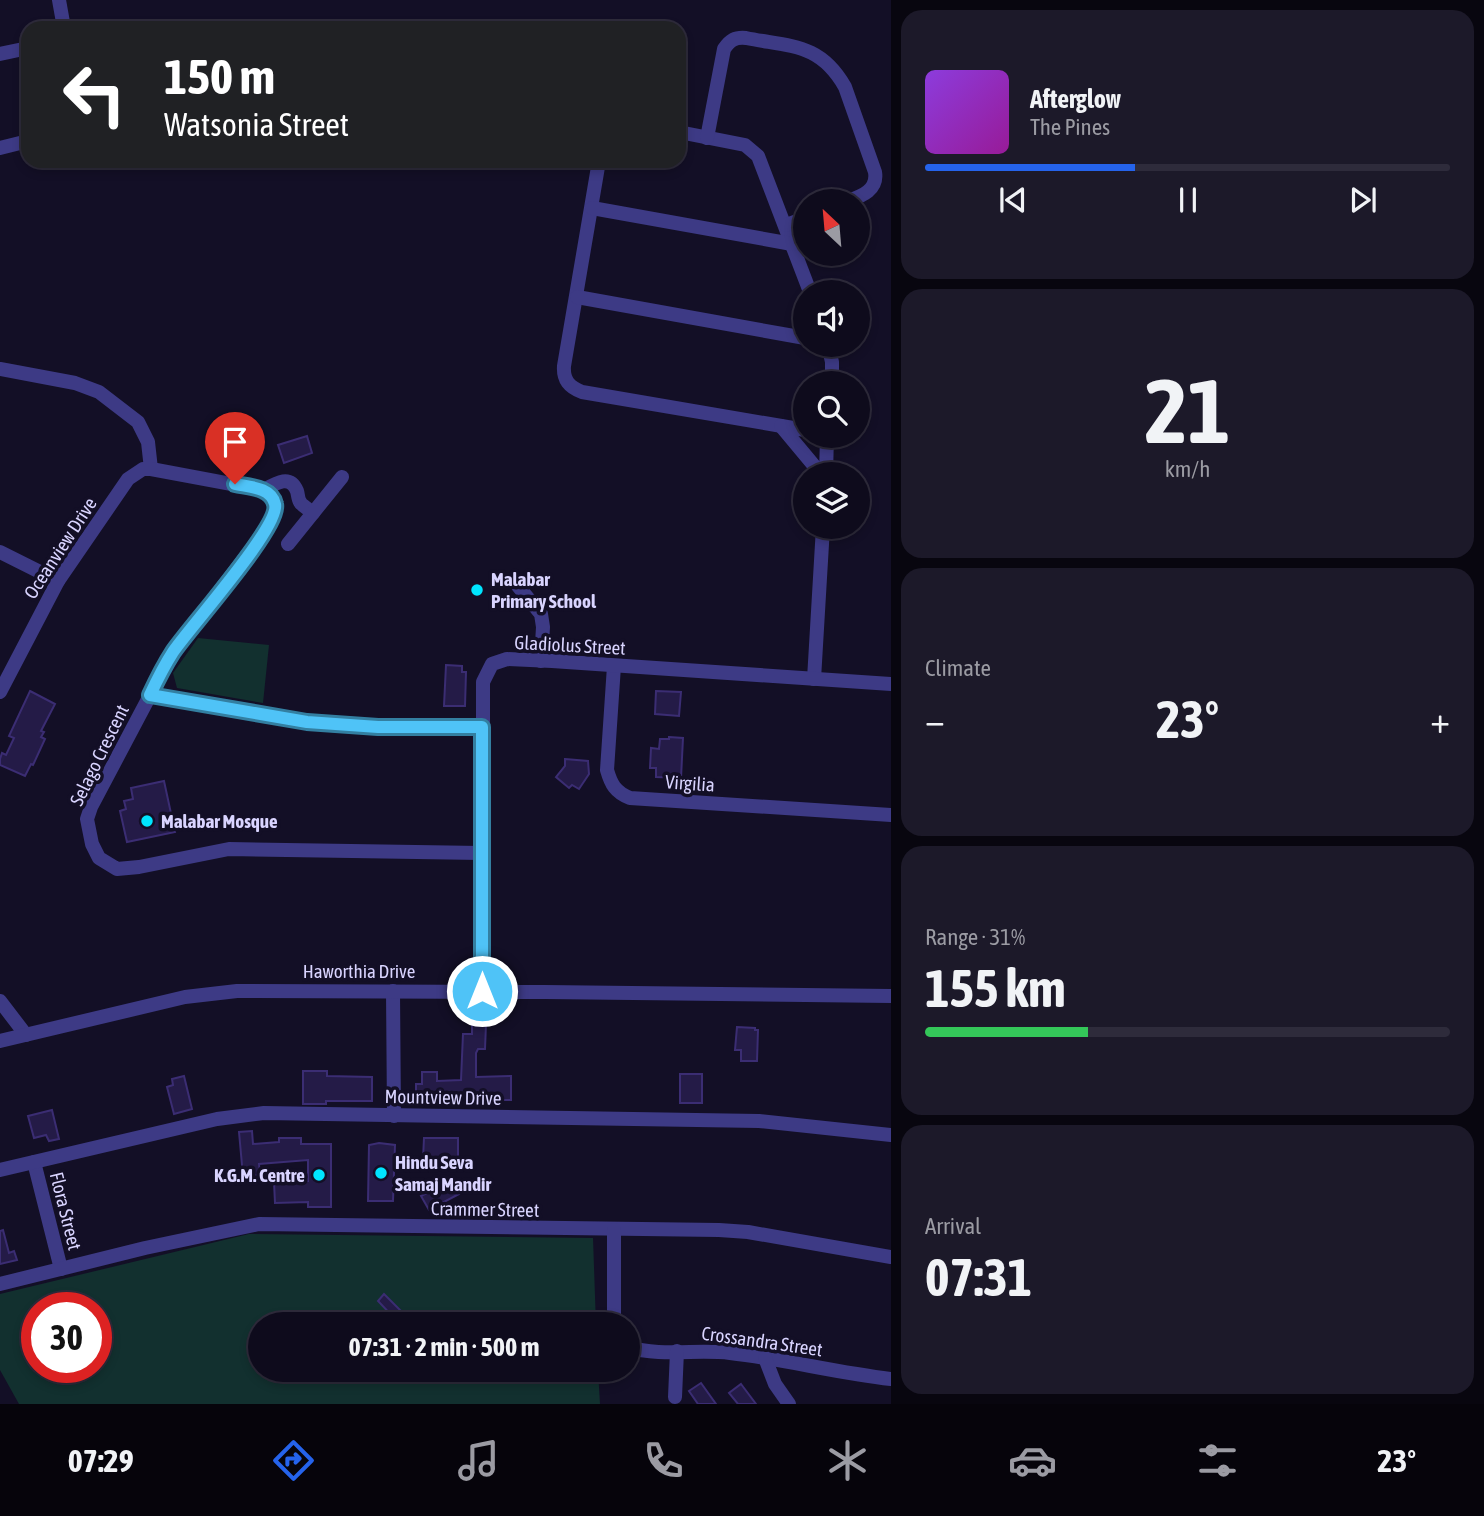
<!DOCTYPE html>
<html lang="en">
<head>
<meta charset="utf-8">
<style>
	body { margin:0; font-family:"Asap Condensed",sans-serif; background:#1c1929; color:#f1f3f6; height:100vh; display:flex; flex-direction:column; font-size:26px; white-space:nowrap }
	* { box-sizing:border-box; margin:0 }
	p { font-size:23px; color:#9b9ba3 }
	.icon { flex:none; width:38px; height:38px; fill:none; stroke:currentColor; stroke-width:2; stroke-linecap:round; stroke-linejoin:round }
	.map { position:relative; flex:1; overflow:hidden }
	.panel { display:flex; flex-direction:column; gap:10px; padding:10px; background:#08060f; width:593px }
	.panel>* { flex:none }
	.banner { position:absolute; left:21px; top:21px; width:665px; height:147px; border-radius:21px; box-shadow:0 4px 10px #0003,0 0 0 2px #2e2b3b; background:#202124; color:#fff; overflow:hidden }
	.needle { width:46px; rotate:334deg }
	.fabs { position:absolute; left:793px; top:189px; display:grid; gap:14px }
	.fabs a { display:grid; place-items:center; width:77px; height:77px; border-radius:50%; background:#0e0b1c; box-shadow:0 4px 10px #0003,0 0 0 2px #2e2b3b; font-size:35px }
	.speed { position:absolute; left:21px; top:1292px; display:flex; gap:14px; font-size:35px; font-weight:700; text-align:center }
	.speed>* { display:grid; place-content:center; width:91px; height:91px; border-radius:50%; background:#0e0b1c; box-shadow:0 4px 10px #0003,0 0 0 2px #2e2b3b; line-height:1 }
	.speed .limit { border:10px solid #d22; background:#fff; color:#111 }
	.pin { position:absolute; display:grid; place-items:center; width:60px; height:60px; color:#fff; margin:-72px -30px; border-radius:50% 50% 50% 0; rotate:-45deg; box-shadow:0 0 7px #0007 }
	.pin .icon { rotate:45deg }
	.me { position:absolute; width:77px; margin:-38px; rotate:0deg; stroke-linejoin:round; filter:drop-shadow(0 0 5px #0008) }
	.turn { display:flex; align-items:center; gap:24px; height:147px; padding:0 28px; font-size:32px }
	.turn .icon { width:91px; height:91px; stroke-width:2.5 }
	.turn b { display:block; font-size:49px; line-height:60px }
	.big { font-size:52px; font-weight:700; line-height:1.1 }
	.panel .card { flex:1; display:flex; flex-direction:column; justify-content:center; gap:10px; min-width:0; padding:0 24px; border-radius:21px; background:#1c1929 }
	.panel .dial { align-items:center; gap:0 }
	.dial b { font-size:91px; line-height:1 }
	.song { display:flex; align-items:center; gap:21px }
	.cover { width:84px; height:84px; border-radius:10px; background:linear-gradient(135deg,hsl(270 70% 55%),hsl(300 70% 35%)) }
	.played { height:7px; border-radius:4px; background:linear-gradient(90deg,#2563eb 40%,#2e2b3b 40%) }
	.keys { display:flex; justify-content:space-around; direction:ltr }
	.heat { display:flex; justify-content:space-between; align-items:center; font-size:38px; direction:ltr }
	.charge { height:10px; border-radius:5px; background:linear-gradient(90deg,#34c759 31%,#2e2b3b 0) }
	.trip { position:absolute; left:248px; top:1312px; width:392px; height:70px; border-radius:35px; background:#0e0b1c; box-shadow:0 4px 10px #0003,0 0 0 2px #2e2b3b; font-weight:700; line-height:70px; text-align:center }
	.tab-bar { display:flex; height:112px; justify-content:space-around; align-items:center; background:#06040b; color:#9b9ba3 }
	.tab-bar .icon { width:49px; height:49px }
	.tab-bar .on { color:#2563eb }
	.tab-bar b { font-size:32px; color:#f1f3f6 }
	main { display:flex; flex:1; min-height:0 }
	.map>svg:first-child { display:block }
	.green { fill:#12302f; fill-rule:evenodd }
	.building { fill:#241b47; stroke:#3b2d73; stroke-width:2 }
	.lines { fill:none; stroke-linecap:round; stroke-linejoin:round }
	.minor { stroke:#3d3a85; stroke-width:14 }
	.route-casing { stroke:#337fa1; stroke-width:18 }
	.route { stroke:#4fc3f7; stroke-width:12 }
	.poi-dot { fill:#00e5ff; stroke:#130f26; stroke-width:2.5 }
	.labels { text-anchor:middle; stroke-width:7; stroke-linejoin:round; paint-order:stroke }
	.street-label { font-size:19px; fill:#d9d4ff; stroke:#130f26 }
	.poi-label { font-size:19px; font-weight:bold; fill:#d9d4ff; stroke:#130f26; text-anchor:start }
</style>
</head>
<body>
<main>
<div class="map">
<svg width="891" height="1404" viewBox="0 0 891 1404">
	<rect width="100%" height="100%" fill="#130f26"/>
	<!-- green -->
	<g class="green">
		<polygon points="198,638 269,645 263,703 177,688 173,673"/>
		<path d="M249,1234l344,4 3,87h-335v45h337l2,34h-581l-19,-34v-76zM37,1307h59v60h-59z"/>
	</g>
	<!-- building -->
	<g class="building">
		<polygon points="307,436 312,453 284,463 278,445"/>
		<polygon points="446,665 462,666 462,672 466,672 465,706 444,706"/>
		<polygon points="30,691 55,704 41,731 44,732 41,737 45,739 33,765 31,764 25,776 0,765 0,759 2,753 6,755 14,738 9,736"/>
		<polygon points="656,691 681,692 679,716 655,714"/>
		<polygon points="669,737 683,738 681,778 656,777 656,768 650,768 651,748 659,749 660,739 669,739"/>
		<polygon points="565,759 588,761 589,774 579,789 572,785 569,788 556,777 565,766"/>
		<polygon points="164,781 175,832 127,842 120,811 126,809 124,801 133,799 131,788"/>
		<polygon points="472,1024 486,1024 485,1049 478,1049 476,1053 476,1077 511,1076 511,1100 483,1100 483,1097 453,1097 453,1102 441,1102 441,1099 416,1099 416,1084 422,1084 422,1072 437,1072 437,1081 461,1080 463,1034 472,1034"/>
		<polygon points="737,1027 755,1028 755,1030 758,1030 757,1061 741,1061 741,1050 735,1050"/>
		<polygon points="303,1071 327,1071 327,1076 372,1077 372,1101 326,1101 326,1104 303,1104"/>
		<rect x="680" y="1074" width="22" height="29"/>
		<polygon points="184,1076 192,1109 174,1114 167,1087 173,1085 172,1079"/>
		<polygon points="52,1110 59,1139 49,1141 46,1135 34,1138 28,1116"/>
		<polygon points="252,1131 253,1144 279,1142 279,1138 301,1138 301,1144 331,1144 331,1207 308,1207 308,1202 275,1203 274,1182 308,1181 308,1160 259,1164 260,1175 243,1176 239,1132"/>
		<polygon points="424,1138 458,1138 458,1159 423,1159"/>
		<polygon points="379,1143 395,1145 393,1201 368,1201 369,1145"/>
		<polygon points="452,1180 459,1194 429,1210 421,1196"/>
		<polygon points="3,1230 9,1253 14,1251 17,1260 0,1264 0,1231"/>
		<polygon points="384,1294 403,1313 396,1320 378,1301"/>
		<polygon points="701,1383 716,1404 698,1404 689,1391"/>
		<polygon points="741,1384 756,1404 738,1404 729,1393"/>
	</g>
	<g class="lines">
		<!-- minor -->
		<g class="minor">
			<polyline points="59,0 64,28"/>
			<polyline points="0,54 28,48"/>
			<polyline points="679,132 745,145 758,156 810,292"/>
			<path d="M707,138l17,-89c6,-9 11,-12 22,-11 45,9 74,5 99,49l30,85c3,18 -13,24 -27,29"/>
			<polyline points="0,148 28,141"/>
			<path d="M599,161l-35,205c-1,14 5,21 18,26l223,38"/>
			<polyline points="592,208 792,244"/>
			<polyline points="786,225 805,218"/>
			<polyline points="577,297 805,338"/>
			<polyline points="828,345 832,362 832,383"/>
			<polyline points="0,369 75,383 99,392 138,422 148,442 151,469"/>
			<polyline points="781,426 821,474"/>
			<polyline points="826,474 827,436"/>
			<path d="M264,490c12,-7 26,-16 33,1 1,3 1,8 3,11 2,4 10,8 13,11"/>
			<polyline points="288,544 342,477"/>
			<polyline points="0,552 58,581"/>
			<polyline points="518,586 541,614 543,627 541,661"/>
			<path d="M614,666l-7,104c4,14 8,22 23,28l261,17"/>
			<polyline points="814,679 823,527"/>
			<path d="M0,692l58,-111 70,-102 15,-10h8l113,21c14,11 13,21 6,35l-96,125 -83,157 -4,12 5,25 7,14 18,11 22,-2 90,-18 252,4"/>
			<polyline points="150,695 308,722 378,727 482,727"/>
			<polyline points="393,991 394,1116"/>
			<polyline points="483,991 483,682 492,664 507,659 552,661 891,684"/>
			<polyline points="0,1001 26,1035"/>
			<polyline points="0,1041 185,997 237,991 545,992 891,996"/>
			<polyline points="34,1162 61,1269"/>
			<polyline points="0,1170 217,1119 264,1113 759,1121 891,1135"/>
			<polyline points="0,1284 145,1248 259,1224 719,1230 748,1232 891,1257"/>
			<polyline points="614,1325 614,1230"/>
			<path d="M628,1347c33,10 69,2 102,6 54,6 107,20 161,26"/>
			<polyline points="765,1358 775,1384 789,1404"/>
			<polyline points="675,1397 677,1351"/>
		</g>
	</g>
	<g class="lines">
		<defs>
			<path id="route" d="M235,484c14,3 36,3 40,20 6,22 -86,124 -102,148 -9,14 -16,28 -23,43l157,27 71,5h104v264"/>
		</defs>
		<!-- route casing -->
		<use href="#route" class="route-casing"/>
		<!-- route -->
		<use href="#route" class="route"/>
	</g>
	<!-- markers -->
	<g class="poi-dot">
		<circle cx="477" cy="590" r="7"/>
		<circle cx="147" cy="821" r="7"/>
		<circle cx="381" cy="1173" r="7"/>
		<circle cx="319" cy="1175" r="7"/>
	</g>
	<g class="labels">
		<!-- street labels -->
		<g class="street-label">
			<text transform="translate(60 548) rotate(-57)" y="7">Oceanview Drive</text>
			<text transform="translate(570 645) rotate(3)" y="7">Gladiolus Street</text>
			<text transform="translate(99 755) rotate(-64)" y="7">Selago Crescent</text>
			<text transform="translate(690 783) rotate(4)" y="7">Virgilia</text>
			<text x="359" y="978">Haworthia Drive</text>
			<text transform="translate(443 1097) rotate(1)" y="7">Mountview Drive</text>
			<text transform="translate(485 1209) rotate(1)" y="7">Crammer Street</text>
			<text transform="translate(66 1211) rotate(76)" y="7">Flora Street</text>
			<text transform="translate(762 1341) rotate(8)" y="7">Crossandra Street</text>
		</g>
		<!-- poi labels -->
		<g class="poi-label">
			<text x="491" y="586">Malabar<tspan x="491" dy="22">Primary School</tspan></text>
			<text x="161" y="828">Malabar Mosque</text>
			<text x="395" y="1169">Hindu Seva<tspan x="395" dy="22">Samaj Mandir</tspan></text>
			<text x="305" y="1182" text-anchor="end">K.G.M. Centre</text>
		</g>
	</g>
</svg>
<div class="fabs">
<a><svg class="needle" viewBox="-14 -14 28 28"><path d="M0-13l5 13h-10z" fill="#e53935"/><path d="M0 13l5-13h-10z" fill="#9b9ba3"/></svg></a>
<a><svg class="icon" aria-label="sound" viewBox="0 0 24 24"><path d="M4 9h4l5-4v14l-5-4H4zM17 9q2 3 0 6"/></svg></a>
<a><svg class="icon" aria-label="search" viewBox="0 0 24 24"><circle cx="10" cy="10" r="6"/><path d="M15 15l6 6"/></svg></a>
<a><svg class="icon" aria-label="layers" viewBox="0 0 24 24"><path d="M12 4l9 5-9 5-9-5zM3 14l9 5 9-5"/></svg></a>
</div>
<div class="speed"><div class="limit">30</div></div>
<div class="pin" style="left:235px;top:484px;background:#d93025"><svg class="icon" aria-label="arrive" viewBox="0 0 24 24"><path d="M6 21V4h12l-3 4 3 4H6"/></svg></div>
<svg class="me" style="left:482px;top:991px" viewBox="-20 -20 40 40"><circle r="17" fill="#4fc3f7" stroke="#fff" stroke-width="3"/><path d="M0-11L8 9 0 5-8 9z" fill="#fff"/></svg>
<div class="trip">07:31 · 2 min · 500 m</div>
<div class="banner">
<div class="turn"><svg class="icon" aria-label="left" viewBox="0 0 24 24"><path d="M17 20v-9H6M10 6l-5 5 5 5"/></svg><div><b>150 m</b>Watsonia Street</div></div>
</div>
</div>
<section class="panel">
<div class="card">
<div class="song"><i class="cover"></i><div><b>Afterglow</b><p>The Pines</p></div></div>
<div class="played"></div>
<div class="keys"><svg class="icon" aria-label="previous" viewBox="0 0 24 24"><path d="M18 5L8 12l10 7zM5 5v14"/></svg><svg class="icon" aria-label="pause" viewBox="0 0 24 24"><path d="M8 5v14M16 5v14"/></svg><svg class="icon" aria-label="next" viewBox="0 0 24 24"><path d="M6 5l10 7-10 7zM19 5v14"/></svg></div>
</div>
<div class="card dial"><b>21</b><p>km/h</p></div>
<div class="card"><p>Climate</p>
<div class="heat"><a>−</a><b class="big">23°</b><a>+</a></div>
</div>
<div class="card"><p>Range · 31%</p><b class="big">155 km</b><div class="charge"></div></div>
<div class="card"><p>Arrival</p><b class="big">07:31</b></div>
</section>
</main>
<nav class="tab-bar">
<b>07:29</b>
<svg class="icon on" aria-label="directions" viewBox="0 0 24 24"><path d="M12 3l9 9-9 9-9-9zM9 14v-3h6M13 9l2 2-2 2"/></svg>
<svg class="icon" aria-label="music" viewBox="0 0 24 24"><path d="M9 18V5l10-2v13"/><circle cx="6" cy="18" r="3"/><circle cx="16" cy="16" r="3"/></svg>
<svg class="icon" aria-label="phone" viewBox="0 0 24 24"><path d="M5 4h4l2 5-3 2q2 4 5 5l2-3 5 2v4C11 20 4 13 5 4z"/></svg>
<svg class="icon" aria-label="climate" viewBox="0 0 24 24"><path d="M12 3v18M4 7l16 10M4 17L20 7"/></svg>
<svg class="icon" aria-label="car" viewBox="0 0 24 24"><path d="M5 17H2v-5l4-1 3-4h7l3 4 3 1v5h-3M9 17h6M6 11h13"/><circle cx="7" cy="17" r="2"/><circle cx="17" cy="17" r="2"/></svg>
<svg class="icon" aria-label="filters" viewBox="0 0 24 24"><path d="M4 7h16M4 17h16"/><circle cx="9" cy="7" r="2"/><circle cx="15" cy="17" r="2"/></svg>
<b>23°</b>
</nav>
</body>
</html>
